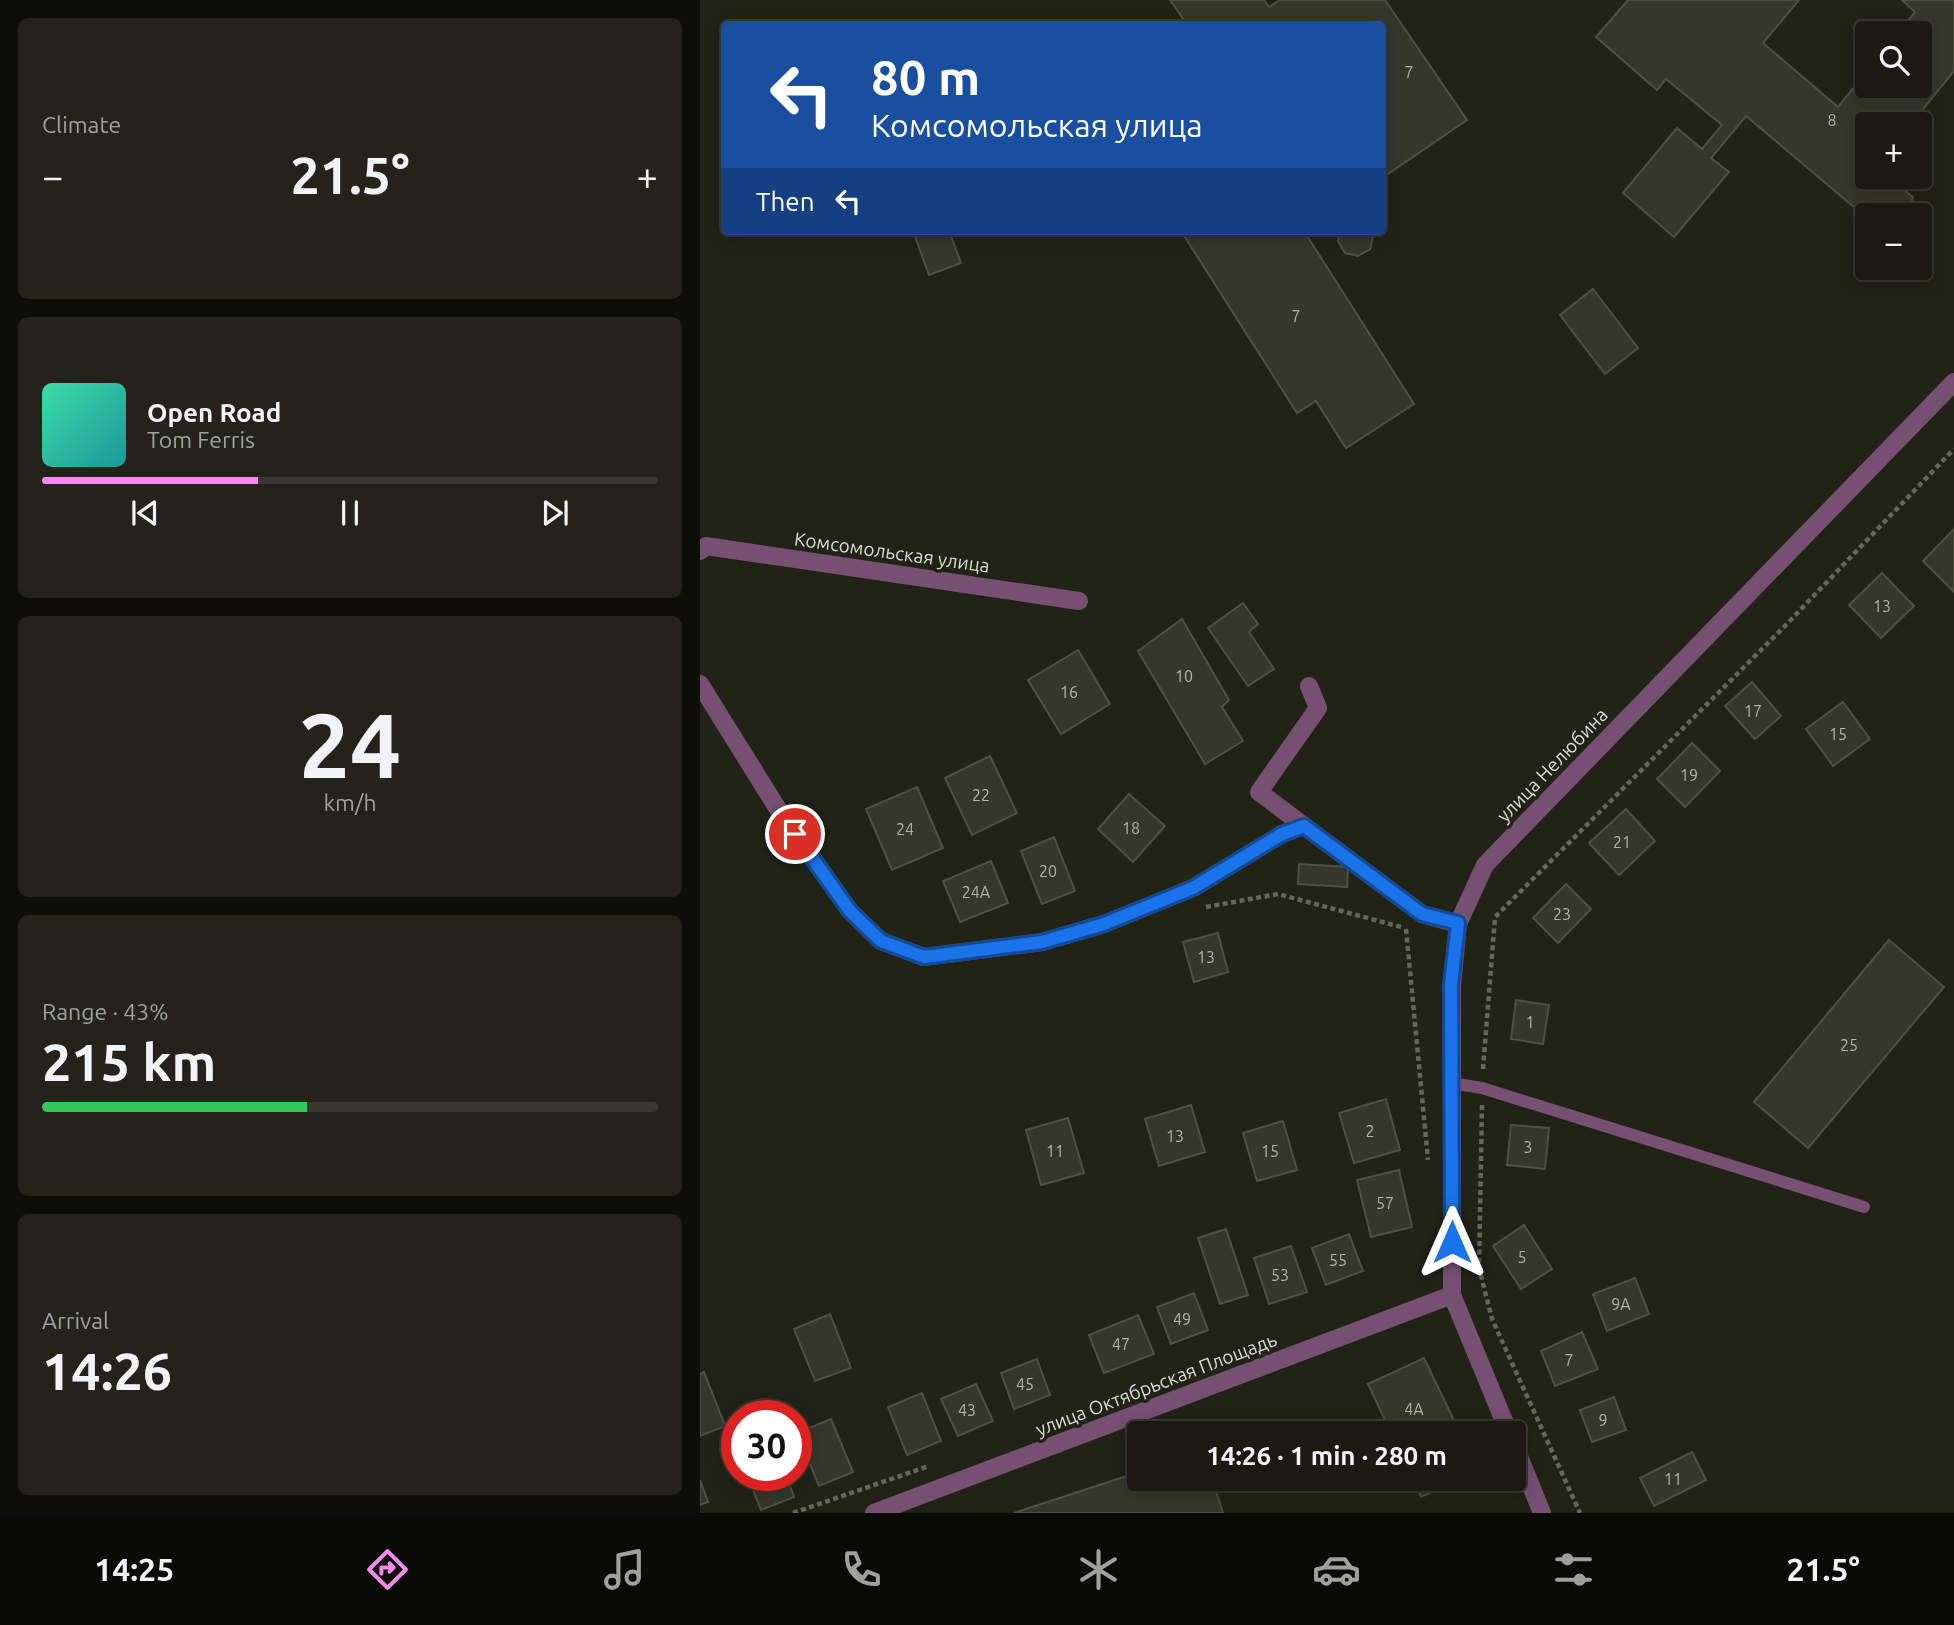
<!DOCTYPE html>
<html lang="en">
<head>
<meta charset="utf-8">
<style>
	body { margin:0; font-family:Ubuntu,sans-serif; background:#23231a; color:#f1f3f6; height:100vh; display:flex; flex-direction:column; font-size:26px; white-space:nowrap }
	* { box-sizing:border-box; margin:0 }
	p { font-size:23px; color:#9fa19f }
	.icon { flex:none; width:38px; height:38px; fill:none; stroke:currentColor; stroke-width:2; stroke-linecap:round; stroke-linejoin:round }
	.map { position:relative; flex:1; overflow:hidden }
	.drawer { display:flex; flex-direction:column; gap:18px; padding:18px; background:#0e0e09; width:700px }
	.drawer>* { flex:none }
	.banner { position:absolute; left:21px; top:21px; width:665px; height:214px; border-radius:7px; box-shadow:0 4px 18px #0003,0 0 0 2px #383831; background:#1a4fa0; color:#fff; overflow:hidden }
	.fabs { position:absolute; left:1155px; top:21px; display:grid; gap:14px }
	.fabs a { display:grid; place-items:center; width:77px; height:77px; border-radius:7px; background:#1a1a11; box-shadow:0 4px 18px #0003,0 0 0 2px #383831; font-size:35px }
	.speed { position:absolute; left:21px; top:1400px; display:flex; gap:14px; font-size:35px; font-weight:700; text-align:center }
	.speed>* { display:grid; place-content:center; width:91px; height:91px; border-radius:50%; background:#1a1a11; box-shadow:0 4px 18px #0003,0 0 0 2px #383831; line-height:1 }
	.speed .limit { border:10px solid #d22; background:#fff; color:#111 }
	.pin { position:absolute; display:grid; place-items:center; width:60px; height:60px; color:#fff; margin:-30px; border:4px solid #fff; border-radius:50%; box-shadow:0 2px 7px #0007 }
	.me { position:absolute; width:77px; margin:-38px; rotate:0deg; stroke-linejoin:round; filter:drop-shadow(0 0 5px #0008) }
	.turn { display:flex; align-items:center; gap:24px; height:147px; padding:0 35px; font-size:32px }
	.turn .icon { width:91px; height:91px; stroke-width:2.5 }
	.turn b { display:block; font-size:49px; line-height:60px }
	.then { display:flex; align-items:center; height:66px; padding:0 35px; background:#0003; gap:14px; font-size:26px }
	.big { font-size:52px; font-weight:600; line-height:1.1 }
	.drawer .tile { flex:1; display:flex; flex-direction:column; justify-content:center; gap:10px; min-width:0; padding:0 24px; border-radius:10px; background:#23231a }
	.drawer .dial { align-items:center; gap:0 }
	.dial b { font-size:91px; line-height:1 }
	.song { display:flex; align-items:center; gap:21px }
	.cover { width:84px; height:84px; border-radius:10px; background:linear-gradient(135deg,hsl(160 70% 55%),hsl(180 70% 35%)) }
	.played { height:7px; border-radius:4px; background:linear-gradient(90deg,#f689ee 35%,#383831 35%) }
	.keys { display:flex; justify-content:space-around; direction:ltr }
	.heat { display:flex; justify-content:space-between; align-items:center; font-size:38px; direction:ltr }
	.charge { height:10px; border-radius:5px; background:linear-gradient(90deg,#34c759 43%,#383831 0) }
	.trip { position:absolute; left:427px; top:1421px; width:399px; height:70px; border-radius:7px; background:#1a1a11; box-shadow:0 4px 18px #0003,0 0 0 2px #383831; font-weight:600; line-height:70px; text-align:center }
	.tab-bar { display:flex; height:112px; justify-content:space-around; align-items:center; background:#0a0a07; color:#9fa19f }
	.tab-bar .icon { width:49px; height:49px }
	.tab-bar .on { color:#f689ee }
	.tab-bar b { font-size:32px; color:#f1f3f6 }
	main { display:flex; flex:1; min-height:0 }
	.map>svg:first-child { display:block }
	.building { fill:#35372a; stroke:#4e5042; stroke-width:2 }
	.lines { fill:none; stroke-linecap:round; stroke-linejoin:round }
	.path { stroke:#65665b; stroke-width:4.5; stroke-dasharray:5 3.5; stroke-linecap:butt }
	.lane { stroke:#755071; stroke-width:12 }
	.street { stroke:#755071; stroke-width:18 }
	.route-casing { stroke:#114b97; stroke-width:18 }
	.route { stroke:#1a73e8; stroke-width:12 }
	.labels { text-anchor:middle; stroke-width:7; stroke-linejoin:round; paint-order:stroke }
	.number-label { font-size:16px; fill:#b2b3aa }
	.street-label { font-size:19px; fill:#dbdcd4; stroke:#222317 }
</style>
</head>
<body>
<main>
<section class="drawer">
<div class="tile"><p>Climate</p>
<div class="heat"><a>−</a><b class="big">21.5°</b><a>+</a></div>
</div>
<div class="tile">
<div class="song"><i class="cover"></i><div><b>Open Road</b><p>Tom Ferris</p></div></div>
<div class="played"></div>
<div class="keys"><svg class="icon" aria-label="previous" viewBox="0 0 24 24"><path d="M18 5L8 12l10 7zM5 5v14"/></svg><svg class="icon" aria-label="pause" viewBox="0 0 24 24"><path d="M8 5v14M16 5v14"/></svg><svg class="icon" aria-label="next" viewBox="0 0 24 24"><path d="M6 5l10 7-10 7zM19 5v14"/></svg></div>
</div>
<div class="tile dial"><b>24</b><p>km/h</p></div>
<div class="tile"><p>Range · 43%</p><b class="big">215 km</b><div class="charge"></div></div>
<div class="tile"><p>Arrival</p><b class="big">14:26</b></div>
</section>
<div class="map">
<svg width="1254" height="1513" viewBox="0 0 1254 1513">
	<rect width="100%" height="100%" fill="#222317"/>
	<!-- building -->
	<g class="building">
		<polygon points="470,0 564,0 569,7 580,0 685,0 767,120 682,178 682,24 487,24"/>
		<polygon points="928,0 1099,0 1063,43 1138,107 1167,71 1167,86 1220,86 1220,33 1198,33 1215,12 1202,0 1254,0 1254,71 1211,124 1167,124 1167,177 1188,177 1213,197 1207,215 1167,215 1167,218 1046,116 1011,158 1029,172 974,237 923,193 977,128 1002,149 1022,125 966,79 957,90 896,37"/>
		<polygon points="213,231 249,231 261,263 229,275"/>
		<polygon points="481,231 604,231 714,404 646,448 616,401 597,413"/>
		<polygon points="640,231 671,231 673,237 670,249 658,256 645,253 638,241"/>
		<polygon points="893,289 938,348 905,374 860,315"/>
		<polygon points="1254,529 1254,592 1223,561"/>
		<polygon points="1182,573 1214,606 1181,638 1149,605"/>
		<polygon points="543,603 558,624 549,632 574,669 548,686 508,628"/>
		<polygon points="482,619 529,700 522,707 543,741 505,764 438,651"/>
		<polygon points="378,650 410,704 361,734 328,680"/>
		<polygon points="1052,682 1081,716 1055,739 1025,706"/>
		<polygon points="1143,702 1170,739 1133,766 1106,729"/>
		<polygon points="992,743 1020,771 985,807 957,779"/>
		<polygon points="290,756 317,813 272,835 245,778"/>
		<polygon points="217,787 243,848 192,870 166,809"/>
		<polygon points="429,794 465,826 433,862 398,829"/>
		<polygon points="926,809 955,841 919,875 889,843"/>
		<polygon points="354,837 375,891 342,904 321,851"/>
		<polygon points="291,861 308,903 260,922 243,881"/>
		<polygon points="599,864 648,867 647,887 598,884"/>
		<polygon points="866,884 891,909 858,943 833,918"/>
		<polygon points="518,933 528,972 494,982 483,942"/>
		<polygon points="1189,940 1244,987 1108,1148 1054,1102"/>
		<polygon points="816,1000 849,1005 843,1044 811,1039"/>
		<polygon points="686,1099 700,1150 654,1163 639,1113"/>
		<polygon points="491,1105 505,1152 459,1166 445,1119"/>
		<polygon points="368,1118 384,1173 341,1185 326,1130"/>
		<polygon points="583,1121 597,1170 557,1181 543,1133"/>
		<polygon points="811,1125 849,1128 845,1169 807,1165"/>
		<polygon points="699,1170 712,1227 671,1237 657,1180"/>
		<polygon points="824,1225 852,1269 821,1289 793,1246"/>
		<polygon points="526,1229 548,1295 520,1304 498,1238"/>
		<polygon points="649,1234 663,1271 626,1285 612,1248"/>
		<polygon points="591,1246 607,1292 569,1304 554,1258"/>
		<polygon points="935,1278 949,1314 907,1331 893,1294"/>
		<polygon points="494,1293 508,1330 471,1344 457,1307"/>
		<polygon points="130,1314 151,1368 115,1381 94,1329"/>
		<polygon points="438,1315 454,1354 404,1373 389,1335"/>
		<polygon points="882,1332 898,1369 855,1386 841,1351"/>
		<polygon points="724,1358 760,1433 691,1433 668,1384"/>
		<polygon points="337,1359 350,1395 314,1409 301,1373"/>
		<polygon points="4,1372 25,1426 0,1436 0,1374"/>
		<polygon points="276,1384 293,1421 258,1436 241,1399"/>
		<polygon points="222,1393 241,1441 207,1455 188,1407"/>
		<polygon points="914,1397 926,1430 892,1442 880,1410"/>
		<polygon points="131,1419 153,1472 119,1486 97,1433"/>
		<polygon points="992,1452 1006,1480 954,1506 940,1478"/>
		<polygon points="439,1472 439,1479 512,1479 523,1513 314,1513"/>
		<polygon points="47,1475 86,1475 94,1497 61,1510"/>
		<polygon points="713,1479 761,1479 721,1497"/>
		<polygon points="0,1480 8,1502 0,1505"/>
	</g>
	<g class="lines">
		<!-- path -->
		<g class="path">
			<polyline points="506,907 578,894 701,927"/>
			<polyline points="706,929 728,1160"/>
			<polyline points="783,1069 795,917 1083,628 1254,449"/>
			<polyline points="782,1105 779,1268 792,1319 880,1513"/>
			<polyline points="93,1513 229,1466"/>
		</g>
		<!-- lane -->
		<polyline class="lane" points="751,1083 782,1088 1164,1207"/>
		<!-- street -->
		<g class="street">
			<polyline points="0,551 6,546 379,601"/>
			<polyline points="0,684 81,814 150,911 181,941 224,957 342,942 404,924 493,888 582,834 604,826 722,914 758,924"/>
			<polyline points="604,826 559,792 618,708 609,686"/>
			<polyline points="809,1433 752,1295 752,985 758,924 785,865 1254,382"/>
			<polyline points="814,1444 842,1513"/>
			<polyline points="174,1513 752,1295"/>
		</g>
	</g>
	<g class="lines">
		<defs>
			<polyline id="route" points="95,834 150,911 181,941 224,957 342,942 404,924 493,888 582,834 604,826 722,914 758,923 751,985 752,1242"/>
		</defs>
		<!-- route casing -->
		<use href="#route" class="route-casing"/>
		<!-- route -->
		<use href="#route" class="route"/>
	</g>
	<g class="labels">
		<!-- number labels -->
		<g class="number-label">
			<text x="709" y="78">7</text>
			<text x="1132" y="126">8</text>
			<text x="596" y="322">7</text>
			<text x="1182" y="612">13</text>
			<text x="484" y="682">10</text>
			<text x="369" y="698">16</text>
			<text x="1053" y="717">17</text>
			<text x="1138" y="740">15</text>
			<text x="989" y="781">19</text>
			<text x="281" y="801">22</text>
			<text x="431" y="834">18</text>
			<text x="205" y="835">24</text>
			<text x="922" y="848">21</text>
			<text x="348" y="877">20</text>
			<text x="276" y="898">24А</text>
			<text x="862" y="920">23</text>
			<text x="506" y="963">13</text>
			<text x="830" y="1028">1</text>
			<text x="1149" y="1051">25</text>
			<text x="670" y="1137">2</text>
			<text x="475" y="1142">13</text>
			<text x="828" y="1153">3</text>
			<text x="355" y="1157">11</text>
			<text x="570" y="1157">15</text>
			<text x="685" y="1209">57</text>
			<text x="822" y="1263">5</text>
			<text x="638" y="1266">55</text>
			<text x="580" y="1281">53</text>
			<text x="921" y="1310">9А</text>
			<text x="482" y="1325">49</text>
			<text x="421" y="1350">47</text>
			<text x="869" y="1366">7</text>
			<text x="325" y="1390">45</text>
			<text x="714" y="1415">4А</text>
			<text x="267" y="1416">43</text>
			<text x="903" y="1426">9</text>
			<text x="973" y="1485">11</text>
		</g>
		<!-- street labels -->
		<g class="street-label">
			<text transform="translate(192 552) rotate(8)" y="7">Комсомольская улица</text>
			<text transform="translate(852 765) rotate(-46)" y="7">улица Нелюбина</text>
			<text transform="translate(456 1384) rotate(-21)" y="7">улица Октябрьская Площадь</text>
		</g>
	</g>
</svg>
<div class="fabs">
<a><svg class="icon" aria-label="search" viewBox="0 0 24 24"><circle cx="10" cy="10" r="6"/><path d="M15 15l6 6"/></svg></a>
<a>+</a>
<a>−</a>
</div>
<div class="speed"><div class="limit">30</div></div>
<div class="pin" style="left:95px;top:834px;background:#d93025"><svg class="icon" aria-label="arrive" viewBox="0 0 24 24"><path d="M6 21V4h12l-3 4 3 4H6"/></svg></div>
<svg class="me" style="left:752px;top:1242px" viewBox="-20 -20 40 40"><path d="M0-17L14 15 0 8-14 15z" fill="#1a73e8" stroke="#fff" stroke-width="4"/></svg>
<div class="trip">14:26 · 1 min · 280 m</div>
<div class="banner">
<div class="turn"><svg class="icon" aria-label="left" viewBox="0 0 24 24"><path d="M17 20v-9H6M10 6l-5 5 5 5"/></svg><div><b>80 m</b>Комсомольская улица</div></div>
<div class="then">Then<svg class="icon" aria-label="left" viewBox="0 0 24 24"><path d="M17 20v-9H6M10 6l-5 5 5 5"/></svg></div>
</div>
</div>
</main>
<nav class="tab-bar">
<b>14:25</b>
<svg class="icon on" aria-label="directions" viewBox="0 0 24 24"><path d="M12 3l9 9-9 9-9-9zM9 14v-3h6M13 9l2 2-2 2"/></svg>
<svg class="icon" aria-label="music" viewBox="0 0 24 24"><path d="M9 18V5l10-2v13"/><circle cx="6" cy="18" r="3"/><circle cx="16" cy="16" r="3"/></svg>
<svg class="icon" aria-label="phone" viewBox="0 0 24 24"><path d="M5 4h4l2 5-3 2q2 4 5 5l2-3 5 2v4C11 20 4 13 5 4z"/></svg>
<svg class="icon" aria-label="climate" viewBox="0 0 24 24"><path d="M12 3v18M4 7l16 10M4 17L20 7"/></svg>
<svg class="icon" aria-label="car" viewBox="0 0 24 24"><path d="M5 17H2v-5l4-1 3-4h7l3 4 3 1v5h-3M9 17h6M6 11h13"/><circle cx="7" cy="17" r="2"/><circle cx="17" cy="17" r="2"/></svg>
<svg class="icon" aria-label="filters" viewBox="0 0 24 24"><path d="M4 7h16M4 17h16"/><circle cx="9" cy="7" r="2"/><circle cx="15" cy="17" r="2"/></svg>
<b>21.5°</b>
</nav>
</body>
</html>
